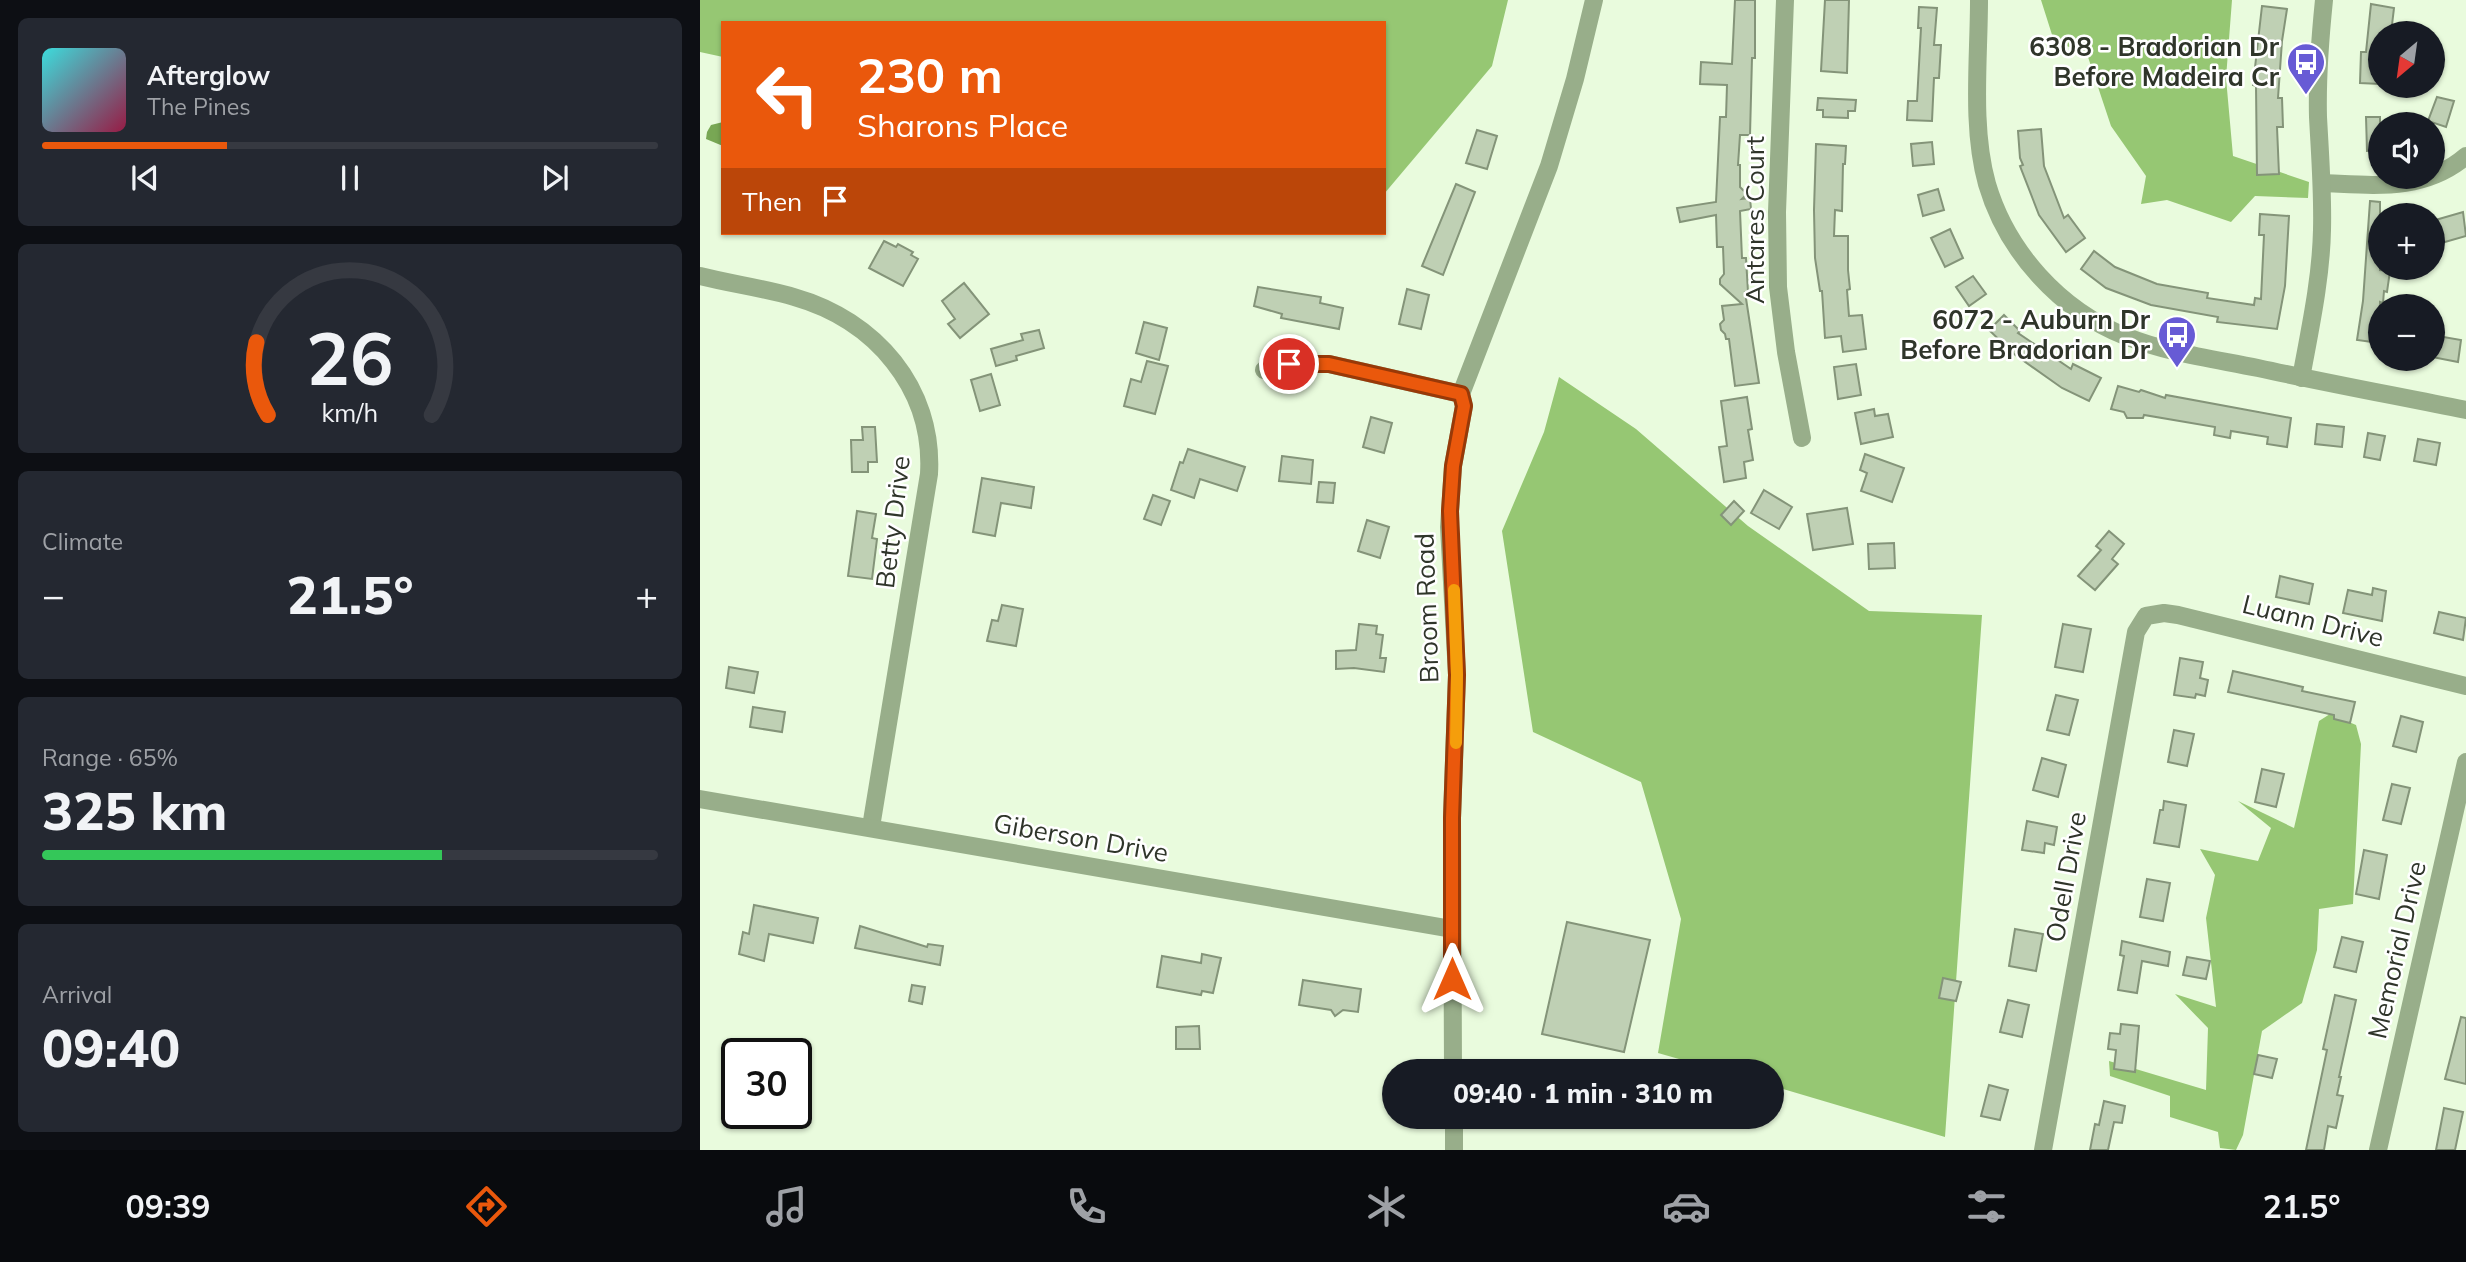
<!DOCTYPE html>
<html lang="en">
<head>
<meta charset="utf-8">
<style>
	body { margin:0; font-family:Mulish,sans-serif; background:#242831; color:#f1f3f6; height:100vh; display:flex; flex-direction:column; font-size:26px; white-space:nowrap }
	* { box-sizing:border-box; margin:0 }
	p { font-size:23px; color:#9ea1a6 }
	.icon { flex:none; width:38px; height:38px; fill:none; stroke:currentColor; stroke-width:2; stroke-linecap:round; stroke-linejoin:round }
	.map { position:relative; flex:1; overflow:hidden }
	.details { display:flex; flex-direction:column; gap:18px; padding:18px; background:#0d0f14; width:700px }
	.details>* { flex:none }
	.guide { position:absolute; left:21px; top:21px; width:665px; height:214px; border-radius:0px; box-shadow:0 2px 5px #0004; background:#ea580c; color:#fff; overflow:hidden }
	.needle { width:46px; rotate:209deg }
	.tools { position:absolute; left:1668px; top:21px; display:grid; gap:14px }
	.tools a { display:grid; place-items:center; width:77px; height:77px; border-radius:50%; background:#171b24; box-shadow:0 2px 5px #0004; font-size:35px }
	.speed { position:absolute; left:21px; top:1038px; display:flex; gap:14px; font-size:35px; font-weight:700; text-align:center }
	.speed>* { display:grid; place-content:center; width:91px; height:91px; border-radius:50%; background:#171b24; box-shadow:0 2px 5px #0004; line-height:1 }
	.speed .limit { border:4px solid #111; border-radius:10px; background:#fff; color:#111 }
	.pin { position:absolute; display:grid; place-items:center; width:60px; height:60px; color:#fff; margin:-30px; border:4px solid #fff; border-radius:50%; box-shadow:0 2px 7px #0007 }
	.me { position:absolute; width:77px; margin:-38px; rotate:0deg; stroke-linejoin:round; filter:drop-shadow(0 0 5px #0008) }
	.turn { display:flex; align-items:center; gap:24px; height:147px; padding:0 21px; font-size:32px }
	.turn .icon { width:91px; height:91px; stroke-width:2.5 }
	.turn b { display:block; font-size:49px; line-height:60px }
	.then { display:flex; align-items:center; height:66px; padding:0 21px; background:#0003; gap:14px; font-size:26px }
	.big { font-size:52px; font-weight:800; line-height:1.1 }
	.details .card { flex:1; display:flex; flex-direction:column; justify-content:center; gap:10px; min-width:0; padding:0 24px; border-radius:10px; background:#242831 }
	.details .dial { align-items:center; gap:0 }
	.dial svg { height:182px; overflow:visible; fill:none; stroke:#363941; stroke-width:7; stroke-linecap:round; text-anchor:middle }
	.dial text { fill:#f1f3f6; stroke:none }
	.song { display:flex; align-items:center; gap:21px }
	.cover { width:84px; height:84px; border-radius:10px; background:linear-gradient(135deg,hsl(180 70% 55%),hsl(340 70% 35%)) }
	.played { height:7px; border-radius:4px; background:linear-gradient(90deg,#ea580c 30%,#363941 30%) }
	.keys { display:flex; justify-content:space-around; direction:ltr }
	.heat { display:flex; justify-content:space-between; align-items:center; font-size:38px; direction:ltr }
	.charge { height:10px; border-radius:5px; background:linear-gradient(90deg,#34c759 65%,#363941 0) }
	.trip { position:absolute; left:682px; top:1059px; width:402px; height:70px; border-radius:35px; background:#171b24; box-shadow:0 2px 5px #0004; font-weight:800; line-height:70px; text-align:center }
	.tabs { display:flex; height:112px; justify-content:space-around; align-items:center; background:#090b0e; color:#9ea1a6 }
	.tabs .icon { width:49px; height:49px }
	.tabs .active { color:#ea580c }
	.tabs b { font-size:32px; color:#f1f3f6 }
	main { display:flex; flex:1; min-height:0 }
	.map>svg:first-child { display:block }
	.forest { fill:#96c773 }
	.water { fill:#78a754 }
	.building { fill:#bfd0b4; stroke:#849479; stroke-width:2 }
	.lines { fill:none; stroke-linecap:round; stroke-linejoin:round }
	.minor { stroke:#98ae8a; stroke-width:18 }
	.route-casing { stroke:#983908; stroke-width:18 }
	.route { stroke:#ea580c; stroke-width:12 }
	.slow { stroke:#f59e0b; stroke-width:12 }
	.labels { text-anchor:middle; stroke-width:5; stroke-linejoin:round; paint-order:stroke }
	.poi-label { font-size:26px; font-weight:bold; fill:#2f352a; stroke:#fff; text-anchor:end }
	.street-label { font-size:26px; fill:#2f352a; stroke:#fff }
</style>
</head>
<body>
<main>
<section class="details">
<div class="card">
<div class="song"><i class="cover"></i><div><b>Afterglow</b><p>The Pines</p></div></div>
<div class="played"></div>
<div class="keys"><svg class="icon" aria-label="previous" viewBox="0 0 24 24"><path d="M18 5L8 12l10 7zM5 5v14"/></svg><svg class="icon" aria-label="pause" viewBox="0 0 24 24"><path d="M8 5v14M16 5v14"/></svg><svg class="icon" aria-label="next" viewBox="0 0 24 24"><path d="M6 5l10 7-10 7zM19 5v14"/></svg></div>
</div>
<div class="card dial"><svg viewBox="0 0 100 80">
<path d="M14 69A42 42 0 1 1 86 69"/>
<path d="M14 69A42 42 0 0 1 9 37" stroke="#ea580c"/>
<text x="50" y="56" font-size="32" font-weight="700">26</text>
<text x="50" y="72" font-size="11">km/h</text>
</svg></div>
<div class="card"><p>Climate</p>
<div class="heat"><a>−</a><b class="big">21.5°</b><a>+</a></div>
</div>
<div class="card"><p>Range · 65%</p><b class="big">325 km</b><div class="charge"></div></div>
<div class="card"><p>Arrival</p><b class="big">09:40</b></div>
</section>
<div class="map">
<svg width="1766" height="1150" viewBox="0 0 1766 1150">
	<rect width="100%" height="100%" fill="#e9fbdd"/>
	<!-- forest -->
	<g class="forest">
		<polygon points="0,0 808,0 792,66 684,194 684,23 23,23 23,57 0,52"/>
		<polygon points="1341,0 1532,0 1526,78 1533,156 1609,182 1608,198 1555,196 1531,222 1467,200 1441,204 1446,176 1411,126 1387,54 1354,41"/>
		<polygon points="859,377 936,429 1048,526 1169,611 1282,615 1245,1137 1073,1086 1073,1071 1021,1071 958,1053 981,919 941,782 833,732 802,531 844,432"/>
		<polygon points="1630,714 1656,725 1661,744 1653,904 1619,909 1617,950 1602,1003 1562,1031 1543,1135 1536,1150 1520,1148 1518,1132 1470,1117 1470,1096 1410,1076 1409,1061 1506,1090 1508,1028 1475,994 1516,1007 1506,918 1515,875 1500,849 1558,861 1571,828 1538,801 1594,828 1619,721"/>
	</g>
	<!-- water -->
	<polygon class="water" points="23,122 23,146 6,139 7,132 11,125"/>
	<!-- building -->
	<g class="building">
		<polygon points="1035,0 1055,0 1055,58 1052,58 1050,135 1040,135 1038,165 1040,165 1040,187 1047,194 1042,199 1050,198 1051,209 1040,211 1042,258 1046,258 1048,292 1045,292 1059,383 1035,386 1029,339 1026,339 1025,334 1021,330 1020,324 1024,320 1022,306 1042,304 1020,284 1020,279 1024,274 1023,247 1017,247 1016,215 980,222 977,208 1016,202 1020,117 1026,117 1027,85 1000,84 1001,62 1032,64"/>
		<polygon points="1125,0 1149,0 1147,73 1121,71"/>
		<polygon points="1671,4 1694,8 1691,33 1680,33 1680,84 1660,83 1661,52 1666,52"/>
		<polygon points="1562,6 1587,9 1582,41 1578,98 1582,98 1583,127 1577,127 1579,174 1557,175 1556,86 1553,85"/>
		<polygon points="1219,7 1237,8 1234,45 1241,45 1239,78 1234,78 1232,121 1207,120 1208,101 1217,101 1221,28 1218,28"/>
		<polygon points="1737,97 1754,101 1746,127 1728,121"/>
		<polygon points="1118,98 1156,100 1155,111 1148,111 1148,118 1123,117 1123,110 1117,110"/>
		<polygon points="1666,117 1680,117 1680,150 1667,151"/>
		<polygon points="1341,129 1344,166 1364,218 1368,215 1385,238 1366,252 1339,215 1320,166 1323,165 1320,158 1318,131"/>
		<polygon points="777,130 797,136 787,169 766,163"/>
		<polygon points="1232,142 1234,164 1213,166 1211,144"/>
		<polygon points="1116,144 1146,146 1145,164 1143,164 1142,211 1135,210 1134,236 1148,236 1148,270 1150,289 1147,290 1149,316 1162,315 1166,349 1143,352 1141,336 1125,338 1122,291 1120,291 1115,258 1114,210"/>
		<polygon points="756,184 775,192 743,275 722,266"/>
		<polygon points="1238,189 1244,210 1223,216 1218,195"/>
		<polygon points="1670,201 1680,202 1680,270 1690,271 1687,292 1684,291 1683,303 1680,302 1680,343 1657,340 1663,301"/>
		<polygon points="1763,212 1766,236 1738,244 1732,221"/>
		<polygon points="1560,214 1589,216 1585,286 1577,329 1517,322 1518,317 1451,305 1406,288 1381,269 1394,251 1415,267 1457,284 1508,293 1507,298 1554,305 1555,298 1561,299 1564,235 1559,235"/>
		<polygon points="1250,229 1263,258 1245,267 1231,238"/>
		<polygon points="184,241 196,247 198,244 213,252 211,255 218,259 203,286 169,268"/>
		<polygon points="1273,276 1286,294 1269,306 1256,287"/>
		<polygon points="264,283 289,314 260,338 248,324 255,319 242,301"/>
		<polygon points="558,287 621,297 620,303 643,308 639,329 581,318 582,314 554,306"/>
		<polygon points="707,289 729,295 721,329 699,324"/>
		<polygon points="1304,315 1320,331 1318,333 1371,369 1373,364 1401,378 1389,401 1362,388 1314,354 1289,330"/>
		<polygon points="444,322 467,328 459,360 436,353"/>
		<polygon points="339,330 344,348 316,356 317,360 296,366 291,349 323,340 321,334"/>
		<polygon points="1732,335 1761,340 1758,362 1732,357"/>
		<polygon points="447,361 468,366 455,414 424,406 431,379 441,382"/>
		<polygon points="1156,364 1161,395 1138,399 1134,367"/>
		<polygon points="291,374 300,405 280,411 271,380"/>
		<polygon points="1418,386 1439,392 1441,390 1465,398 1466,395 1591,418 1587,447 1567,444 1568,437 1531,431 1530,438 1514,435 1515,427 1444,415 1443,418 1427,418 1424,412 1411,409"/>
		<polygon points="1047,397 1052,429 1048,430 1053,460 1044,462 1046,478 1024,482 1019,447 1027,446 1021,401"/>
		<polygon points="1174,409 1175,416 1188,414 1193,437 1161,444 1155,413"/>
		<polygon points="671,417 692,423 684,453 663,447"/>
		<polygon points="1617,424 1644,427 1642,447 1615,444"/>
		<polygon points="162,427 175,427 177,462 168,462 168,472 152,472 151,440 163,440"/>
		<polygon points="1668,433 1685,436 1680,460 1664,457"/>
		<polygon points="1718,439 1740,443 1736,465 1714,461"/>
		<polygon points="488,449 545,467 537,491 500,479 494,498 471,490 480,462 483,463"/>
		<polygon points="1165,454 1204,468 1192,502 1161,491 1167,473 1160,470"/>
		<polygon points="582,456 613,460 611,484 579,481"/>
		<polygon points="282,478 334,487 331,508 301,503 295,536 273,532"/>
		<polygon points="619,482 635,483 633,503 617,502"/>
		<polygon points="1064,490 1092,507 1079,529 1051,513"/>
		<polygon points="453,495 470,501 461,525 444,519"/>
		<polygon points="1034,501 1044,511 1031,525 1021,515"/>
		<polygon points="1147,508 1153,544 1113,550 1107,514"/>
		<polygon points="157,511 176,514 172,538 177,539 172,579 148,576"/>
		<polygon points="667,520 689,527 680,558 658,551"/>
		<polygon points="1409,531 1424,544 1412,559 1418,564 1395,590 1378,576 1401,550 1396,546"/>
		<polygon points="1194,543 1195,568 1169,569 1168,544"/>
		<polygon points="1580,576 1613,584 1609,604 1576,597"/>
		<polygon points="1673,588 1686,591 1682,621 1643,613 1648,590 1672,595"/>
		<polygon points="302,605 323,609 316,646 287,641 292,620 298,621"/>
		<polygon points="1739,612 1766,618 1763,640 1734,633"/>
		<polygon points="659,624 677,626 676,634 683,635 680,658 686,658 684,672 654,668 636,669 636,651 656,650"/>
		<polygon points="1363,624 1391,629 1383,672 1355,667"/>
		<polygon points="1480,658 1503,662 1500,678 1508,680 1505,696 1496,694 1495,698 1474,695"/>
		<polygon points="29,667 58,672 54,693 26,688"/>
		<polygon points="1533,671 1603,687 1602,691 1655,702 1650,723 1634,719 1634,715 1528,692"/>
		<polygon points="1356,695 1378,700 1369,735 1347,730"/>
		<polygon points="53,707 85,712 82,732 50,727"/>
		<polygon points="1701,716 1723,722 1716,752 1693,746"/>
		<polygon points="1474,730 1494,734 1487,766 1468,762"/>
		<polygon points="1342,758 1366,765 1358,797 1333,790"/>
		<polygon points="1562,769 1584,774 1576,807 1555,802"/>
		<polygon points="1692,784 1710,788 1701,824 1683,820"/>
		<polygon points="1464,801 1486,805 1479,847 1454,843 1460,810 1463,810"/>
		<polygon points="1327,821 1357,827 1354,845 1345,843 1344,853 1322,850"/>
		<polygon points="1664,850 1687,855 1679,899 1656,894"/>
		<polygon points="1447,879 1470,883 1463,921 1440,917"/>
		<polygon points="54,905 118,918 113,943 69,934 64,961 39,954 43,932 49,934"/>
		<polygon points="867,922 950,940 924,1052 842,1034"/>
		<polygon points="160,926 227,947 228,944 243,946 240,965 155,948"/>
		<polygon points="1315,929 1343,934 1336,971 1309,966"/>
		<polygon points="1642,937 1663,942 1656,972 1634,967"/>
		<polygon points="1422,941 1470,952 1468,966 1442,961 1437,993 1418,990 1424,956 1420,955"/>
		<polygon points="502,954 521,958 513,993 502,991 501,995 457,987 462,956 501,963"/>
		<polygon points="1487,957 1510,961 1506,979 1483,975"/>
		<polygon points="1243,978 1261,982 1256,1001 1239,998"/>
		<polygon points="603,980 661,989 658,1012 643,1010 635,1016 631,1010 599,1005"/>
		<polygon points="212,985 225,987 222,1004 209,1001"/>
		<polygon points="1635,995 1656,1000 1639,1077 1641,1077 1637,1095 1643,1096 1636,1128 1628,1126 1624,1150 1606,1150 1627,1050 1623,1049"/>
		<polygon points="1308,1000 1329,1005 1322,1037 1300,1032"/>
		<polygon points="1761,1017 1766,1018 1766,1084 1745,1079"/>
		<polygon points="1421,1024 1439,1026 1435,1072 1414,1069 1416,1050 1408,1049 1410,1033 1420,1034"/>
		<polygon points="499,1026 500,1049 476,1049 476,1027"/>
		<polygon points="1558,1055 1577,1059 1572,1078 1554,1074"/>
		<polygon points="1289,1085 1308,1090 1300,1120 1281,1116"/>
		<polygon points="1404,1101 1425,1106 1422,1123 1414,1122 1408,1150 1390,1150 1395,1124 1399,1125"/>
		<polygon points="1744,1108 1763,1112 1755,1150 1736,1150"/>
	</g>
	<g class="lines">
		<!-- minor -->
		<g class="minor">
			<polyline points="1085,0 1077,212 1078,287 1086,352 1102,438"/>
			<path d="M1279,0c0,59 -8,127 8,184 20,68 73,126 138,152 42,17 89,23 133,32 69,15 139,28 208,42"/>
			<path d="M1623,183c51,2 101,9 143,-27"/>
			<path d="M0,276c31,8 64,12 94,21 81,23 140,91 135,177l-58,353"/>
			<polyline points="564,370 589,364 629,364 761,394"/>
			<path d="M1601,378c9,-49 20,-99 21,-148 1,-38 -2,-75 -4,-113 -1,-39 2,-78 6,-117"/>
			<polyline points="0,799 752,929"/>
			<polyline points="753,1071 752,818 757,675 749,527 753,466 764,406 761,394 849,166 875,79 894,0"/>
			<polyline points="754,1150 754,1116"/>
			<polyline points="1343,1150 1436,632 1446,616 1464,613 1478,615 1766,686"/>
			<polyline points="1678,1150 1766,762"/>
		</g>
	</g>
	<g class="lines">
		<defs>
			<polyline id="route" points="589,364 629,364 761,394 764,406 753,466 750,511 757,675 752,818 752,979"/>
		</defs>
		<!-- route casing -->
		<use href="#route" class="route-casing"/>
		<!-- route -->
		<use href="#route" class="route"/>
		<!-- slow -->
		<polyline class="slow" points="754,590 757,675 756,743"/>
	</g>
	<!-- icons -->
	<defs>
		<symbol id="bus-pin" viewBox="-11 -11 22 30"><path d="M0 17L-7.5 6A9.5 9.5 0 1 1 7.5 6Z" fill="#675bd5" stroke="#fff"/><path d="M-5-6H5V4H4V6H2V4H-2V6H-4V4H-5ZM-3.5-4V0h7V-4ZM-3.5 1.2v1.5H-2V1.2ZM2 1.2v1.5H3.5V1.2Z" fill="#fff"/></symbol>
	</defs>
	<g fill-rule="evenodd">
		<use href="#bus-pin" x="1584" y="40" width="44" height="60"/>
		<use href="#bus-pin" x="1455" y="313" width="44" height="60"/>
	</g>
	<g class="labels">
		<!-- poi labels -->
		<g class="poi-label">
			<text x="1579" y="56">6308 - Bradorian Dr<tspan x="1579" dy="30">Before Madeira Cr</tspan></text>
			<text x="1450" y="329">6072 - Auburn Dr<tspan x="1450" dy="30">Before Bradorian Dr</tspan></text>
		</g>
		<!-- street labels -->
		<g class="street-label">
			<text transform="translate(1055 220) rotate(-90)" y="9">Antares Court</text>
			<text transform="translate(193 522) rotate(-83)" y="9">Betty Drive</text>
			<text transform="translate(727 608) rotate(-92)" y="9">Broom Road</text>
			<text transform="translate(1613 621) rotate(14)" y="9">Luann Drive</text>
			<text transform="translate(381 838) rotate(10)" y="9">Giberson Drive</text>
			<text transform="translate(1366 877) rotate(-80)" y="9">Odell Drive</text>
			<text transform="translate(1697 950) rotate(-77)" y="9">Memorial Drive</text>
		</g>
	</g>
</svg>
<div class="tools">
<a><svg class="needle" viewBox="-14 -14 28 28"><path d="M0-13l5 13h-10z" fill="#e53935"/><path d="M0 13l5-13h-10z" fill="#9ea1a6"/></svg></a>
<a><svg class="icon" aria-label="sound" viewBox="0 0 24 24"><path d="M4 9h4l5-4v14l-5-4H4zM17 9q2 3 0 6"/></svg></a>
<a>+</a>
<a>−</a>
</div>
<div class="speed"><div class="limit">30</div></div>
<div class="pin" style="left:589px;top:364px;background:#d93025"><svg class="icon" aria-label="arrive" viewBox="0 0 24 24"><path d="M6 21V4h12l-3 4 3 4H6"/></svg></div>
<svg class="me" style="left:752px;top:979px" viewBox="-20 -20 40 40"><path d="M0-17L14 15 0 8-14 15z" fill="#ea580c" stroke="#fff" stroke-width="4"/></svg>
<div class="trip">09:40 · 1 min · 310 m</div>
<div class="guide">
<div class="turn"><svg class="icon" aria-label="left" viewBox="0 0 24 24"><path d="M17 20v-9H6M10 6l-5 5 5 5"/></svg><div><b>230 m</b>Sharons Place</div></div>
<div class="then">Then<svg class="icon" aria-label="arrive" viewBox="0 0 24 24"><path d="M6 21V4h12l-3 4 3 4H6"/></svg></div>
</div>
</div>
</main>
<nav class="tabs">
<b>09:39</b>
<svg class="icon active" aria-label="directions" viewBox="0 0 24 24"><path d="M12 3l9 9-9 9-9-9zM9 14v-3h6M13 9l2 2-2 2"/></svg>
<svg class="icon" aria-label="music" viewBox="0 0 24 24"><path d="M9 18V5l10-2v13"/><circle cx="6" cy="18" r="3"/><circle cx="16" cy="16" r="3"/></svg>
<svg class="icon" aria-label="phone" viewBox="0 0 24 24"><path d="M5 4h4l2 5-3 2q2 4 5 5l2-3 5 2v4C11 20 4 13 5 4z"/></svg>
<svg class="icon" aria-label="climate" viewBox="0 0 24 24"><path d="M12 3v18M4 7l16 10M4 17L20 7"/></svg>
<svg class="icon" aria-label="car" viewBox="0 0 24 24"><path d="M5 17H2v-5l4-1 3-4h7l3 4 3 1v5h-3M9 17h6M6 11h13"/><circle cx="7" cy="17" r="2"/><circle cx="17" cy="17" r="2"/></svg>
<svg class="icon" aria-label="filters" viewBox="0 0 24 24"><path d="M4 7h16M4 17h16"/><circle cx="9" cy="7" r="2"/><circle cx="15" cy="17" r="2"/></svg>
<b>21.5°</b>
</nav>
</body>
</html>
